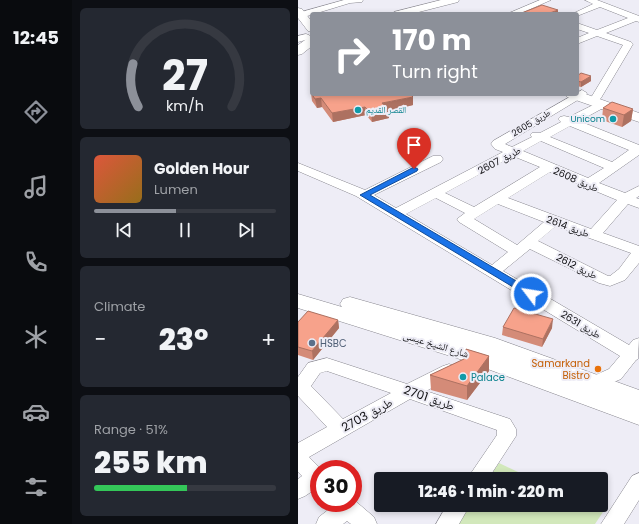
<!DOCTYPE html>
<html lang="en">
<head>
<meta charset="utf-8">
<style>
	body { margin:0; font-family:Poppins,"Noto Naskh Arabic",sans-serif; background:#242831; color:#f1f3f6; height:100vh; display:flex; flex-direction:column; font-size:15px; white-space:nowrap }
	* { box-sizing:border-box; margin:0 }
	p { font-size:13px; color:#9ea1a6 }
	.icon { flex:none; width:22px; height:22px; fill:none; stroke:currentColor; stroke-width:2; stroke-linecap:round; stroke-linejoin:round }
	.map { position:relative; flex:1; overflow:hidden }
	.side { display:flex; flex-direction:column; gap:8px; padding:8px; background:#0d0f14; width:226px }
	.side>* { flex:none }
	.hud { position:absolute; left:12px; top:12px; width:269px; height:84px; border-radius:4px; box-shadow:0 2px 6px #0003; background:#8c9099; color:#fff; overflow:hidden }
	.speed { position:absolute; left:12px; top:460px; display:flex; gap:8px; font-size:20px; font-weight:700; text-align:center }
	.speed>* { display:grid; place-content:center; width:52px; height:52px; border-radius:50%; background:#171b24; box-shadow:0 2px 6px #0003; line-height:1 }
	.speed .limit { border:6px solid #d22; background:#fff; color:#111 }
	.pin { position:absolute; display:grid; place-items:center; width:34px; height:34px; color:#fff; margin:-41px -17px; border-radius:50% 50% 50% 0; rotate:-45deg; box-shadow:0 0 4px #0007 }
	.pin .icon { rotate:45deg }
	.me { position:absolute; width:44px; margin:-22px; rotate:301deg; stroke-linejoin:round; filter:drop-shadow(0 0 3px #0008) }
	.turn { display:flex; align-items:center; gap:14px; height:84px; padding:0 16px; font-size:18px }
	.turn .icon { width:52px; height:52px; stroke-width:2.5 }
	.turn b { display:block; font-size:28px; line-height:34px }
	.big { font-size:30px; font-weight:800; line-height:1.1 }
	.side .card { flex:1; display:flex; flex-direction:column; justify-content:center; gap:6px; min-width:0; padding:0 14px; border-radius:6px; background:#242831 }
	.side .dial { align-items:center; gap:0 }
	.dial svg { height:104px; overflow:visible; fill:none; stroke:#363941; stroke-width:7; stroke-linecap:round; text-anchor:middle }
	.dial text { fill:#f1f3f6; stroke:none }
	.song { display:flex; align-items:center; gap:12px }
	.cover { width:48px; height:48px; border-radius:6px; background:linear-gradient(135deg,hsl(10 70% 55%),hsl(40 70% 35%)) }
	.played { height:4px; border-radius:2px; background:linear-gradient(90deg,#8c9099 45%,#363941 45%) }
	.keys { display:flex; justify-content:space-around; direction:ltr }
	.heat { display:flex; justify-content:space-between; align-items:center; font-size:22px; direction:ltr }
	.charge { height:6px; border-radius:3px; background:linear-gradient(90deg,#34c759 51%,#363941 0) }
	.trip { position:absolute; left:76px; top:472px; width:234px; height:40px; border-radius:4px; background:#171b24; box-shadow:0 2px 6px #0003; font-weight:800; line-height:40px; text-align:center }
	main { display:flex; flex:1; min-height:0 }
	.tab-bar { display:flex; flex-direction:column; width:72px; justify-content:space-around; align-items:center; background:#090b0e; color:#9ea1a6 }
	.tab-bar .icon { width:28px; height:28px }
	.tab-bar .current { color:#8c9099 }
	.tab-bar b { font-size:18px; color:#f1f3f6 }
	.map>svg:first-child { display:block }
	.green { fill:#d2e8bb }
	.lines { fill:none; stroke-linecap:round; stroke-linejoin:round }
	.minor-casing { stroke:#88878f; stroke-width:1 }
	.major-casing { stroke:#88878f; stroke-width:1 }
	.minor { fill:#fff; fill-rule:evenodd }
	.major { fill:#fff; fill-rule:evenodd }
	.wall { fill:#d48b78 }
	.shaded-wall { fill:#ad7161 }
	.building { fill:#f7a28b; stroke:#ad7161 }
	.route { fill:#1a73e8; stroke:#114b97 }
	.culture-dot { fill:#0f9aa8; stroke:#eeedf6; stroke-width:1.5 }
	.service-dot { fill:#5c6f8a; stroke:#eeedf6; stroke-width:1.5 }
	.food-dot { fill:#e8710a; stroke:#eeedf6; stroke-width:1.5 }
	.labels { text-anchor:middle; stroke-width:4; stroke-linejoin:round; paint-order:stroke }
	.far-culture-label { font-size:9px; fill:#0d838f; stroke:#eeedf6; text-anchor:start }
	.far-street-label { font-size:9px; fill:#101013; stroke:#eeedf6 }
	.street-label { font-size:10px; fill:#101013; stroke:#eeedf6 }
	.service-label { font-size:10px; fill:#4e5e75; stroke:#eeedf6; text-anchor:start }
	.food-label { font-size:10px; fill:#c56008; stroke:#eeedf6; text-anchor:end }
	.culture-label { font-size:10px; fill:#0d838f; stroke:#eeedf6; text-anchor:start }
	.near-street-label { font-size:12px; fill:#101013; stroke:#eeedf6 }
</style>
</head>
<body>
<main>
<nav class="tab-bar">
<b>12:45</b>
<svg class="icon current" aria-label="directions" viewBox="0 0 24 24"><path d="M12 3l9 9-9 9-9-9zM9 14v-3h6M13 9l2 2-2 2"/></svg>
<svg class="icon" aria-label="music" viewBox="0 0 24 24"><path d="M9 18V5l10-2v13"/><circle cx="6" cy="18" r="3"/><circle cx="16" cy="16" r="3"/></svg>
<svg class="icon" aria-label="phone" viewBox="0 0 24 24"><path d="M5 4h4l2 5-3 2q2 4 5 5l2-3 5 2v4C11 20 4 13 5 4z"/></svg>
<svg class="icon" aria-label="climate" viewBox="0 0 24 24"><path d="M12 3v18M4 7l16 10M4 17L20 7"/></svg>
<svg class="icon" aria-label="car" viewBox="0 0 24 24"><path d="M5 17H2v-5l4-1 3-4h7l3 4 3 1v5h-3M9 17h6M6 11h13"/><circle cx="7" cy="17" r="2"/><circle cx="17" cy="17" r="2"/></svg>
<svg class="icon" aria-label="filters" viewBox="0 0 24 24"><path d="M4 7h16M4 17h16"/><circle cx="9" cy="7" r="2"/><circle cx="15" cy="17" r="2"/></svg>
</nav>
<section class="side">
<div class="card dial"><svg viewBox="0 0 100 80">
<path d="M14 69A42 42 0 1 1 86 69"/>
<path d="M14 69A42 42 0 0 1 10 36" stroke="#8c9099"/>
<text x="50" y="56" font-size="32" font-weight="700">27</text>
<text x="50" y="72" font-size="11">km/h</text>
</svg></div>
<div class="card">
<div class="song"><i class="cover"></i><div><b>Golden Hour</b><p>Lumen</p></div></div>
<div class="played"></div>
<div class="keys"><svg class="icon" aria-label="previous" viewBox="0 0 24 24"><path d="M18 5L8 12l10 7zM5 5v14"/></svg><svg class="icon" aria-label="pause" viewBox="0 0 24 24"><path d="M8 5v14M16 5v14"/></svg><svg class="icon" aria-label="next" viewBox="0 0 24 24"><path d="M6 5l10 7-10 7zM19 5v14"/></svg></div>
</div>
<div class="card"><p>Climate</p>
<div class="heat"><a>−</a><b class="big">23°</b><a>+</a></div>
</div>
<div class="card"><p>Range · 51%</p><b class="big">255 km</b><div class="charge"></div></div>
</section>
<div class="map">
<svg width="341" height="524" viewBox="0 0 341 524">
	<rect width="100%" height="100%" fill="#eeedf6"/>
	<!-- green -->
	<g class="green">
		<polygon points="201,463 235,479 190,479"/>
		<polygon points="172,505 290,505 305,512 297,524 159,524"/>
	</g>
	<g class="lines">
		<defs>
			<g id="minor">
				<polygon points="46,0 65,0 64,2 52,3 6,17 0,17 0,13"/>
				<polygon points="242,0 253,0 221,14 209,14"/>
				<polygon points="287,0 299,0 341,16 341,22 338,21 308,33 333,42 335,44 303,98 298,103 294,104 289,101 294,96 325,45 299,36 279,44 279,38 291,33 279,29 279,23 299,30 330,18 302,7 279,16 279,14 274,14 295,4"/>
				<polygon points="8,34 11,35 13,37 11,39 0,42 0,36"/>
				<path d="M284,90l5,3 -1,2 -81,49 7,3 20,-10 -2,-2 2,-2h8l21,-11 -3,-3 2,-2 4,-1 5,1 28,-14h8l1,2 -1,2 -26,14 60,24v10l-40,28 26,10 14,-7v10l-3,2 3,1v9l-11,-4 -25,29 36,13v17l-14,17 -15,6 -11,-3 -69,-34 -27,22 126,74 4,-5 6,-2 -1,21 -2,1 -15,19 -26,11 -6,-2 -3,-5 3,-5 20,-9 11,-13 -264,-160 -58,-25v-8l67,27 68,-34h8l2,3 -2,3 -67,33 22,13 107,-56 -8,-3 -4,-5 2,-3zM272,126l59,24 -17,12 -62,-25zM243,141l63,27 -16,10 -65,-27zM215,156l27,11 -66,40 -29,-14zM252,172l67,28 -26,29 -83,-31zM138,198l29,15 -8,6 2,3 49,30 -16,13 -86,-51zM200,204l46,18 -27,23 -43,-26zM258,226l75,27 -12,16 -9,7h-2l-70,-35z"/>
				<path d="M29,358l80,26 36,-18 6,-2 6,2 3,5 -3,5 -29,15 84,28 6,10v7l-28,43h-21l30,-44v-5l-87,-31 -101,58 12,12h-2v20l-2,-1 -12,8 -7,3v-20l4,-3 -4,-4v-29l29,-16 -29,-31v-19l10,-14zM29,371l64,22 -48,26 -32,-33 9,-13z"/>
				<polygon points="341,473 341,500 326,524 303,524 334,476"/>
				<polygon points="55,499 76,517 79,524 53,524 49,521 45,524 18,524 21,517 35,506 33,503 55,503"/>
				<polygon points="149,505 172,505 161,524 138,524"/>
			</g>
			<g id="major">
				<polygon points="143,0 161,0 160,2 113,14 95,14 96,12"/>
				<polygon points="0,8 4,9 14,22 14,32 10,31 0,18"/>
				<polygon points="14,36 14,46 4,54 0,55 0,45 10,38"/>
				<polygon points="279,91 341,113 341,122 269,97 267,94 279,94"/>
				<polygon points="0,294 44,307 42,304 45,299 52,297 197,338 341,390 341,425 168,361 0,308"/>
			</g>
		</defs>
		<!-- minor casing -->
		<use href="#minor" class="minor-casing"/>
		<!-- major casing -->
		<use href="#major" class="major-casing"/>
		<!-- minor -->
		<use href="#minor" class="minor"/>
		<!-- major -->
		<use href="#major" class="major"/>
	</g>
	<!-- wall -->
	<g class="wall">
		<polygon points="279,76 293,76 293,81 283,87 279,86"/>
		<polygon points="13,93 115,105 91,111 91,118 74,122 68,115 35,122 24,107 19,108 14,101"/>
		<polygon points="305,108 335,109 333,121 324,127 304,120"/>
		<polygon points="40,320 41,328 15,360 0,355 0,322"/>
		<polygon points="205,327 254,328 244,347 204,335"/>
		<polygon points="168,349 191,356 191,371 169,400 133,390 132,375 166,359 168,355"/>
	</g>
	<!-- shaded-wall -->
	<g class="shaded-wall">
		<polygon points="260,10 260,14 249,14"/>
		<polygon points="293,76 293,81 283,87 283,82"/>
		<polygon points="115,97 115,105 91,111 91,118 74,122 73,113 84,103"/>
		<polygon points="23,98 24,107 19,108 17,99"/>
		<polygon points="67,107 68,115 35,122 34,113"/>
		<polygon points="335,109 333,121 324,127 326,115"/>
		<polygon points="255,319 254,328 244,347 245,339"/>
		<polygon points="40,320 41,328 15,360 14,351"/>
		<polygon points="191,356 191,371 169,400 169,386"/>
	</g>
	<!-- building -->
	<g class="building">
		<polygon points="244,5 260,10 249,14 221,14"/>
		<polygon points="283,73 293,76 283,82 279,81 279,76"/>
		<polygon points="14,92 14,94 112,94 115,97 84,103 90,110 73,113 67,107 34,113 23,98 17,99 13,93"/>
		<polygon points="314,102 335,109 326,115 305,108"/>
		<polygon points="216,308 255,319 245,339 205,327"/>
		<polygon points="10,311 40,320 14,351 0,347 0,322"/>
		<polygon points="168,349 191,356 169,386 132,375 166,359 169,353"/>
	</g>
	<!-- route -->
	<polygon class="route" points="116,167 120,169 119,171 72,195 237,292 238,294 237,296 230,296 62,195"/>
	<!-- markers -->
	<g class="culture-dot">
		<circle cx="60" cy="110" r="4"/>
		<circle cx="315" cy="119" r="4"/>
		<circle cx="165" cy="377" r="4"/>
	</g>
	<circle class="service-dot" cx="14" cy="343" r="4"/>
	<circle class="food-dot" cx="300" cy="369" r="4"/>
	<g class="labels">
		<!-- far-culture labels -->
		<g class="far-culture-label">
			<text x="68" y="113">القصر القديم</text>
			<text x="307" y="122" text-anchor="end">Unicom</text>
		</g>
		<!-- far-street labels -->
		<g class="far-street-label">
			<text transform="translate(233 123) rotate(-31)" y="3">طريق 2605</text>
		</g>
		<!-- street labels -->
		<g class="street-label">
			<text transform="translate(201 160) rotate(-28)" y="4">طريق 2607</text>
			<text transform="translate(278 179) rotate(23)" y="4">طريق 2608</text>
			<text transform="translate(270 226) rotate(20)" y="4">طريق 2614</text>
			<text transform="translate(279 266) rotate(27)" y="4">طريق 2612</text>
			<text transform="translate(283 324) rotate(31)" y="4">طريق 2631</text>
			<text transform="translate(138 344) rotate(17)" y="4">شارع الشيخ عيسى</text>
		</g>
		<!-- service labels -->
		<g class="service-label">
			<text x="22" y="347">HSBC</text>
		</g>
		<!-- food labels -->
		<g class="food-label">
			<text x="292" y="367">Samarkand<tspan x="292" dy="12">Bistro</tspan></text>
		</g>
		<!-- culture labels -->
		<g class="culture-label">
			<text x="173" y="381">Palace</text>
		</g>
		<!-- near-street labels -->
		<g class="near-street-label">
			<text transform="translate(131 398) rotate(19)" y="4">طريق 2701</text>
			<text transform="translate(69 415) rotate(-29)" y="4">طريق 2703</text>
		</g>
	</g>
</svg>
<div class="speed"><div class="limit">30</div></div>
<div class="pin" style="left:116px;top:169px;background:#d93025"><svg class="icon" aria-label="arrive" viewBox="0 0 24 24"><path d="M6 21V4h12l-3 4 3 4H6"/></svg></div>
<svg class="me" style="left:233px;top:294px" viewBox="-20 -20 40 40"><circle r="17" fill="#1a73e8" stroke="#fff" stroke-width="3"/><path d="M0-11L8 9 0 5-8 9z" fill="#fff"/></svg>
<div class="trip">12:46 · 1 min · 220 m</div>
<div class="hud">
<div class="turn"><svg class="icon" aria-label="right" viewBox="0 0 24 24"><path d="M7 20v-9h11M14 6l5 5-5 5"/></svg><div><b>170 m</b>Turn right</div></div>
</div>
</div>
</main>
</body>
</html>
